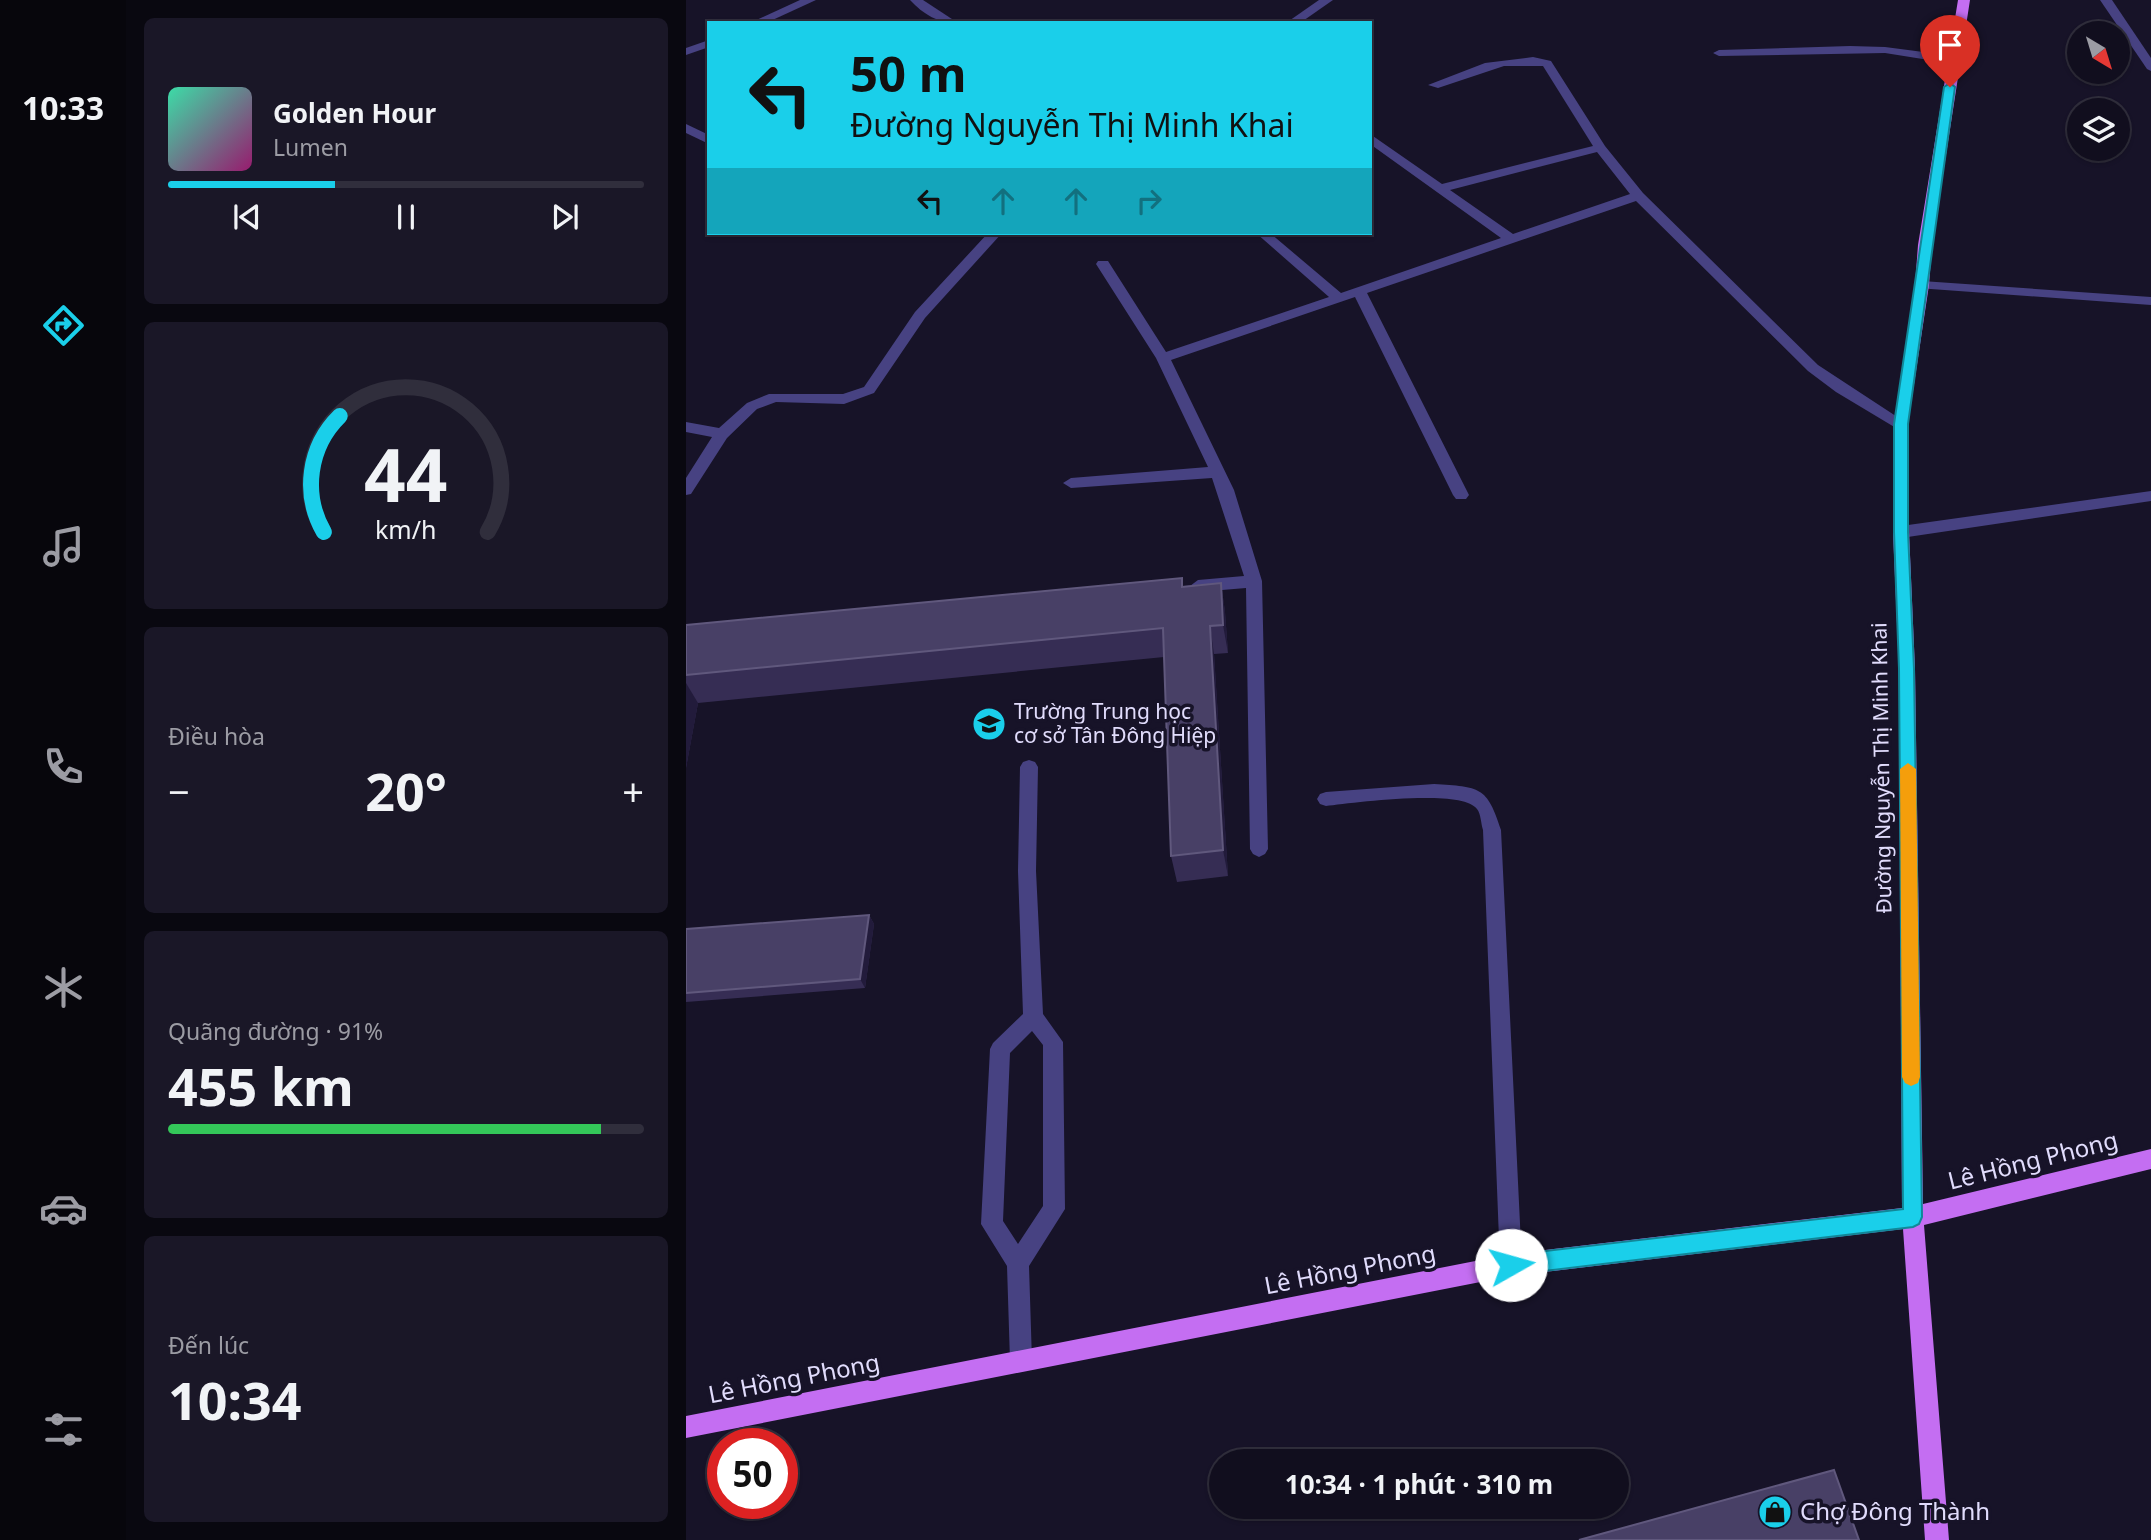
<!DOCTYPE html>
<html lang="vi">
<head>
<meta charset="utf-8">
<style>
	body { margin:0; font-family:"Noto Sans",sans-serif; background:#1a1727; color:#f1f3f6; height:100vh; display:flex; flex-direction:column; font-size:26px; white-space:nowrap }
	* { box-sizing:border-box; margin:0 }
	p { font-size:23px; color:#9c9ca4 }
	.icon { flex:none; width:38px; height:38px; fill:none; stroke:currentColor; stroke-width:2; stroke-linecap:round; stroke-linejoin:round }
	.map { position:relative; flex:1; overflow:hidden }
	.side { display:flex; flex-direction:column; gap:18px; padding:18px; background:#090810; width:560px }
	.side>* { flex:none }
	.guide { position:absolute; left:21px; top:21px; width:665px; height:214px; border-radius:0px; box-shadow:0 2px 5px #0004,0 0 0 2px #302e3c; background:#1acfea; color:#111; overflow:hidden }
	.needle { width:46px; rotate:142deg }
	.buttons { position:absolute; left:1381px; top:21px; display:grid; gap:14px }
	.buttons a { display:grid; place-items:center; width:63px; height:63px; border-radius:50%; background:#110e1e; box-shadow:0 2px 5px #0004,0 0 0 2px #302e3c; font-size:35px }
	.speed { position:absolute; left:21px; top:1428px; display:flex; gap:14px; font-size:35px; font-weight:700; text-align:center }
	.speed>* { display:grid; place-content:center; width:91px; height:91px; border-radius:50%; background:#110e1e; box-shadow:0 2px 5px #0004,0 0 0 2px #302e3c; line-height:1 }
	.speed .limit { border:10px solid #d22; background:#fff; color:#111 }
	.pin { position:absolute; display:grid; place-items:center; width:60px; height:60px; color:#fff; margin:-72px -30px; border-radius:50% 50% 50% 0; rotate:-45deg; box-shadow:0 0 7px #0007 }
	.pin .icon { rotate:45deg }
	.me { position:absolute; width:77px; margin:-38px; rotate:83deg; stroke-linejoin:round; filter:drop-shadow(0 0 5px #0008) }
	.turn { display:flex; align-items:center; gap:24px; height:147px; padding:0 28px; font-size:32px }
	.turn .icon { width:91px; height:91px; stroke-width:2.5 }
	.turn b { display:block; font-size:49px; line-height:60px }
	.lanes { display:flex; align-items:center; height:66px; padding:0 28px; background:#0003; justify-content:center; gap:35px; direction:ltr }
	.lanes .off { opacity:.35 }
	.big { font-size:52px; font-weight:700; line-height:1.1 }
	.side .tile { flex:1; display:flex; flex-direction:column; justify-content:center; gap:10px; min-width:0; padding:0 24px; border-radius:10px; background:#1a1727 }
	.side .dial { align-items:center; gap:0 }
	.dial svg { height:182px; overflow:visible; fill:none; stroke:#302e3c; stroke-width:7; stroke-linecap:round; text-anchor:middle }
	.dial text { fill:#f1f3f6; stroke:none }
	.song { display:flex; align-items:center; gap:21px }
	.cover { width:84px; height:84px; border-radius:10px; background:linear-gradient(135deg,hsl(160 70% 55%),hsl(320 70% 35%)) }
	.played { height:7px; border-radius:4px; background:linear-gradient(90deg,#1acfea 35%,#302e3c 35%) }
	.keys { display:flex; justify-content:space-around; direction:ltr }
	.heat { display:flex; justify-content:space-between; align-items:center; font-size:38px; direction:ltr }
	.charge { height:10px; border-radius:5px; background:linear-gradient(90deg,#34c759 91%,#302e3c 0) }
	.trip { position:absolute; left:523px; top:1449px; width:420px; height:70px; border-radius:35px; background:#110e1e; box-shadow:0 2px 5px #0004,0 0 0 2px #302e3c; font-weight:700; line-height:70px; text-align:center }
	main { display:flex; flex:1; min-height:0 }
	.tab-bar { display:flex; flex-direction:column; width:126px; justify-content:space-around; align-items:center; background:#07060c; color:#9c9ca4 }
	.tab-bar .icon { width:49px; height:49px }
	.tab-bar .current { color:#1acfea }
	.tab-bar b { font-size:32px; color:#f1f3f6 }
	.map>svg:first-child { display:block }
	.lines { fill:none; stroke-linecap:round; stroke-linejoin:round }
	.minor { fill:#474282; fill-rule:evenodd }
	.major { fill:#c46ef2; fill-rule:evenodd }
	.wall { fill:#362d54 }
	.shaded-wall { fill:#221b3b }
	.building { fill:#484066; stroke:#60587d; stroke-width:2 }
	.route { fill:#1acfea; stroke:#118798; stroke-width:2 }
	.slow { fill:#f59e0b }
	.labels { text-anchor:middle; stroke-width:7; stroke-linejoin:round; paint-order:stroke }
	.poi-label { font-size:21px; fill:#e1dcfc; stroke:#171328; text-anchor:start }
	.street-label { font-size:21px; fill:#e1dcfc; stroke:#171328 }
	.near-street-label { font-size:24px; fill:#e1dcfc; stroke:#171328 }
	.near-poi-label { font-size:24px; fill:#e1dcfc; stroke:#171328; text-anchor:start }
</style>
</head>
<body>
<main>
<nav class="tab-bar">
<b>10:33</b>
<svg class="icon current" aria-label="directions" viewBox="0 0 24 24"><path d="M12 3l9 9-9 9-9-9zM9 14v-3h6M13 9l2 2-2 2"/></svg>
<svg class="icon" aria-label="music" viewBox="0 0 24 24"><path d="M9 18V5l10-2v13"/><circle cx="6" cy="18" r="3"/><circle cx="16" cy="16" r="3"/></svg>
<svg class="icon" aria-label="phone" viewBox="0 0 24 24"><path d="M5 4h4l2 5-3 2q2 4 5 5l2-3 5 2v4C11 20 4 13 5 4z"/></svg>
<svg class="icon" aria-label="climate" viewBox="0 0 24 24"><path d="M12 3v18M4 7l16 10M4 17L20 7"/></svg>
<svg class="icon" aria-label="car" viewBox="0 0 24 24"><path d="M5 17H2v-5l4-1 3-4h7l3 4 3 1v5h-3M9 17h6M6 11h13"/><circle cx="7" cy="17" r="2"/><circle cx="17" cy="17" r="2"/></svg>
<svg class="icon" aria-label="filters" viewBox="0 0 24 24"><path d="M4 7h16M4 17h16"/><circle cx="9" cy="7" r="2"/><circle cx="15" cy="17" r="2"/></svg>
</nav>
<section class="side">
<div class="tile">
<div class="song"><i class="cover"></i><div><b>Golden Hour</b><p>Lumen</p></div></div>
<div class="played"></div>
<div class="keys"><svg class="icon" aria-label="previous" viewBox="0 0 24 24"><path d="M18 5L8 12l10 7zM5 5v14"/></svg><svg class="icon" aria-label="pause" viewBox="0 0 24 24"><path d="M8 5v14M16 5v14"/></svg><svg class="icon" aria-label="next" viewBox="0 0 24 24"><path d="M6 5l10 7-10 7zM19 5v14"/></svg></div>
</div>
<div class="tile dial"><svg viewBox="0 0 100 80">
<path d="M14 69A42 42 0 1 1 86 69"/>
<path d="M14 69A42 42 0 0 1 21 18" stroke="#1acfea"/>
<text x="50" y="56" font-size="32" font-weight="700">44</text>
<text x="50" y="72" font-size="11">km/h</text>
</svg></div>
<div class="tile"><p>Điều hòa</p>
<div class="heat"><a>−</a><b class="big">20°</b><a>+</a></div>
</div>
<div class="tile"><p>Quãng đường · 91%</p><b class="big">455 km</b><div class="charge"></div></div>
<div class="tile"><p>Đến lúc</p><b class="big">10:34</b></div>
</section>
<div class="map">
<svg width="1465" height="1540" viewBox="0 0 1465 1540">
	<rect width="100%" height="100%" fill="#171328"/>
	<g class="lines">
		<!-- minor -->
		<g class="minor">
			<polygon points="114,0 130,0 80,23 64,23"/>
			<path d="M224,0h13l35,23c-20,0 -34,-8 -48,-23z"/>
			<polygon points="633,0 647,0 614,23 600,23"/>
			<polygon points="1414,0 1426,0 1465,58 1465,71 1461,69"/>
			<polygon points="23,40 23,47 0,55 0,48"/>
			<polygon points="1164,46 1199,47 1268,56 1274,60 1268,64 1199,53 1033,56 1027,53 1033,50"/>
			<path d="M847,57l18,4 54,85 38,47 175,172 90,59 -2,4h-10l-60,-36 -28,-21 -172,-170 -269,92 102,202 -3,4h-10l-3,-4 -98,-198 -184,63 63,130 28,91 6,268 -3,5 -6,3 -6,-3 -3,-5 -4,-261 -48,4 -8,-6 8,-6 46,-4 -32,-98 -141,10 -8,-5 8,-5 137,-11 -52,-109 -60,-94 2,-3h10l58,91 163,-55 -73,-64h14l71,60 160,-55 -131,-94v-10l72,50 151,-38 -50,-80h-39l-66,22 -10,-3 57,-22zM911,152l33,42 -117,40 -63,-44z"/>
			<polygon points="0,124 23,135 23,144 0,133"/>
			<polygon points="302,233 316,233 239,318 188,393 158,404 90,402 71,409 41,438 5,494 0,495 0,478 26,437 0,432 0,422 33,428 61,403 83,394 157,394 178,387 229,312"/>
			<polygon points="1236,281 1465,297 1465,305 1231,288 1231,282"/>
			<polygon points="1465,491 1465,501 1215,538 1207,532 1215,526"/>
			<path d="M343,760l6,2 3,5 -2,104 7,143 20,28 2,167 -36,57 3,95 -3,8 -8,3 -8,-3 -3,-8 -3,-95 -26,-42 9,-175 3,-6 30,-29 -5,-143 2,-104 3,-5zM346,1031l11,14v161l-25,38 -15,-23 7,-168z"/>
			<path d="M748,784c46,3 53,2 67,46l21,435 -3,8 -8,3 -8,-3 -3,-8 -17,-435c-2,-6 -2,-16 -6,-21 -15,-21 -126,-6 -151,-3l-6,-2 -3,-5 3,-5 6,-2z"/>
		</g>
		<!-- major -->
		<polygon class="major" points="1272,0 1284,0 1246,245 1243,285 1222,424 1223,532 1229,669 1237,1204 1465,1149 1465,1169 1238,1225 1263,1540 1239,1540 1217,1229 825,1276 0,1438 0,1416 825,1254 1216,1208 1213,669 1207,532 1208,424 1229,285 1232,245"/>
	</g>
	<!-- wall -->
	<g class="wall">
		<polygon points="535,583 539,612 542,653 528,654 542,876 491,882 485,856 478,657 12,703 0,768 0,625"/>
		<polygon points="183,915 188,924 179,988 0,1002 0,929"/>
	</g>
	<!-- shaded-wall -->
	<g class="shaded-wall">
		<polygon points="535,583 539,612 542,653 537,625"/>
		<polygon points="524,626 528,654 542,876 537,850"/>
		<polygon points="0,683 12,703 0,768"/>
		<polygon points="183,915 188,924 179,988 174,979"/>
	</g>
	<!-- building -->
	<g class="building">
		<polygon points="496,578 496,587 535,583 537,625 524,626 537,850 485,856 477,628 0,675 0,625"/>
		<polygon points="183,915 174,979 0,993 0,929"/>
		<polygon points="1148,1470 1173,1540 893,1540"/>
	</g>
	<!-- route -->
	<polygon class="route" points="1264,83 1269,87 1222,424 1222,532 1228,669 1236,1217 1233,1224 1227,1227 825,1275 818,1272 815,1265 818,1258 825,1255 1217,1209 1213,669 1208,532 1208,424 1258,87"/>
	<!-- slow -->
	<polygon class="slow" points="1222,763 1230,769 1234,1077 1232,1083 1225,1086 1219,1083 1216,1077 1214,769"/>
	<!-- icons -->
	<defs>
		<symbol id="school-disc" viewBox="-11 -11 22 22"><circle r="9.5" fill="#1acfea" stroke="#171328"/><path d="M0-5L7-2L0 1L-7-2ZM-4 1L0 2.5L4 1V4Q0 6-4 4Z" fill="#111"/></symbol>
		<symbol id="shop-disc" viewBox="-11 -11 22 22"><circle r="9.5" fill="#1acfea" stroke="#171328"/><path d="M-5-2.5h2.3a2.7 3.5 0 0 1 5.4 0H5L5.5 6h-11ZM-1.5-2.5h3a1.5 2.3 0 0 0-3 0Z" fill="#111"/></symbol>
	</defs>
	<g fill-rule="evenodd">
		<use href="#school-disc" x="284" y="705" width="38" height="38"/>
		<use href="#shop-disc" x="1070" y="1493" width="38" height="38"/>
	</g>
	<g class="labels">
		<!-- poi labels -->
		<g class="poi-label">
			<text x="328" y="719">Trường Trung học<tspan x="328" dy="24">cơ sở Tân Đông Hiệp</tspan></text>
		</g>
		<!-- street labels -->
		<g class="street-label">
			<text transform="translate(1196 768) rotate(-91)" y="7">Đường Nguyễn Thị Minh Khai</text>
		</g>
		<!-- near-street labels -->
		<g class="near-street-label">
			<text transform="translate(1347 1161) rotate(-14)" y="8">Lê Hồng Phong</text>
			<text transform="translate(664 1270) rotate(-11)" y="8">Lê Hồng Phong</text>
			<text transform="translate(108 1379) rotate(-11)" y="8">Lê Hồng Phong</text>
		</g>
		<!-- near-poi labels -->
		<g class="near-poi-label">
			<text x="1114" y="1520">Chợ Đông Thành</text>
		</g>
	</g>
</svg>
<div class="buttons">
<a><svg class="needle" viewBox="-14 -14 28 28"><path d="M0-13l5 13h-10z" fill="#e53935"/><path d="M0 13l5-13h-10z" fill="#9c9ca4"/></svg></a>
<a><svg class="icon" aria-label="layers" viewBox="0 0 24 24"><path d="M12 4l9 5-9 5-9-5zM3 14l9 5 9-5"/></svg></a>
</div>
<div class="speed"><div class="limit">50</div></div>
<div class="pin" style="left:1264px;top:87px;background:#d93025"><svg class="icon" aria-label="arrive" viewBox="0 0 24 24"><path d="M6 21V4h12l-3 4 3 4H6"/></svg></div>
<svg class="me" style="left:825px;top:1265px" viewBox="-20 -20 40 40"><circle r="19" fill="#fff"/><path d="M0-13L10 11 0 6-10 11z" fill="#1acfea"/></svg>
<div class="trip">10:34 · 1 phút · 310 m</div>
<div class="guide">
<div class="turn"><svg class="icon" aria-label="left" viewBox="0 0 24 24"><path d="M17 20v-9H6M10 6l-5 5 5 5"/></svg><div><b>50 m</b>Đường Nguyễn Thị Minh Khai</div></div>
<div class="lanes"><svg class="icon" aria-label="left" viewBox="0 0 24 24"><path d="M17 20v-9H6M10 6l-5 5 5 5"/></svg><svg class="icon off" aria-label="ahead" viewBox="0 0 24 24"><path d="M12 20V5M6 11l6-6 6 6"/></svg><svg class="icon off" aria-label="ahead" viewBox="0 0 24 24"><path d="M12 20V5M6 11l6-6 6 6"/></svg><svg class="icon off" aria-label="right" viewBox="0 0 24 24"><path d="M7 20v-9h11M14 6l5 5-5 5"/></svg></div>
</div>
</div>
</main>
</body>
</html>
